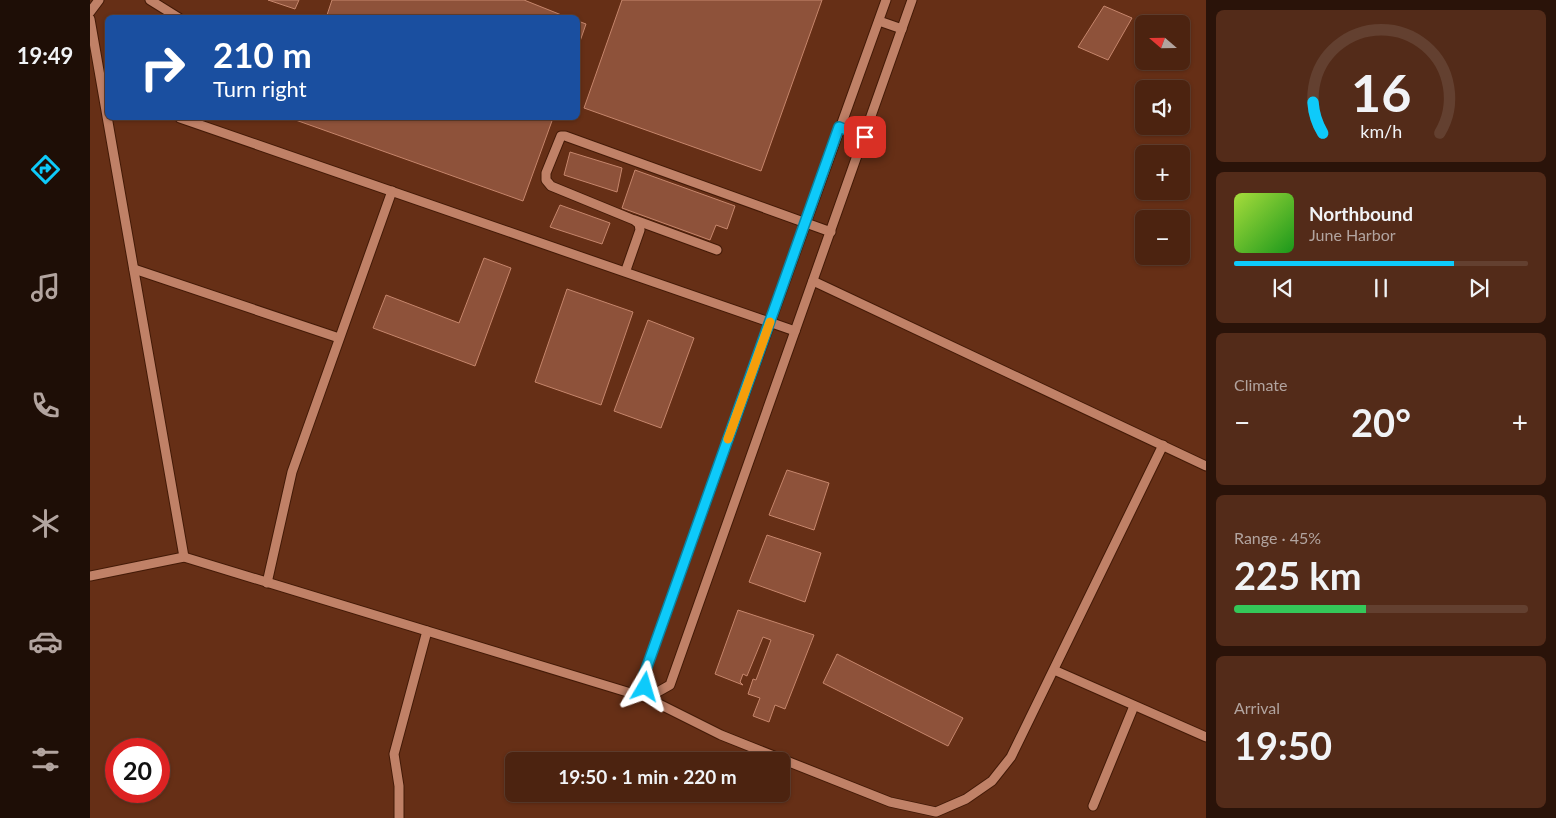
<!DOCTYPE html>
<html lang="en">
<head>
<meta charset="utf-8">
<style>
	body { margin:0; font-family:Lato,sans-serif; background:#532b19; color:#f1f3f6; height:100vh; display:flex; flex-direction:column; font-size:19px; white-space:nowrap }
	* { box-sizing:border-box; margin:0 }
	p { font-size:16px; color:#b2a49f }
	.icon { flex:none; width:28px; height:28px; fill:none; stroke:currentColor; stroke-width:2; stroke-linecap:round; stroke-linejoin:round }
	.map { position:relative; flex:1; overflow:hidden }
	.details { display:flex; flex-direction:column; gap:10px; padding:10px; background:#2a1309; width:350px }
	.details>* { flex:none }
	.banner { position:absolute; left:15px; top:15px; width:475px; height:105px; border-radius:8px; box-shadow:0 1px 4px #0004,0 0 0 1px #634030; background:#1a4fa0; color:#fff; overflow:hidden }
	.needle { width:32px; rotate:290deg }
	.controls { position:absolute; left:1045px; top:15px; display:grid; gap:10px }
	.controls a { display:grid; place-items:center; width:55px; height:55px; border-radius:8px; background:#4c2310; box-shadow:0 1px 4px #0004,0 0 0 1px #634030; font-size:25px }
	.speed { position:absolute; left:15px; top:738px; display:flex; gap:10px; font-size:25px; font-weight:700; text-align:center }
	.speed>* { display:grid; place-content:center; width:65px; height:65px; border-radius:50%; background:#4c2310; box-shadow:0 1px 4px #0004,0 0 0 1px #634030; line-height:1 }
	.speed .limit { border:8px solid #d22; background:#fff; color:#111 }
	.pin { position:absolute; display:grid; place-items:center; width:42px; height:42px; color:#fff; margin:-21px; border-radius:10px; box-shadow:0 2px 8px #0006 }
	.me { position:absolute; width:55px; margin:-28px; rotate:7deg; stroke-linejoin:round; filter:drop-shadow(0 0 4px #0008) }
	.turn { display:flex; align-items:center; gap:18px; height:105px; padding:0 25px; font-size:22px }
	.turn .icon { width:65px; height:65px; stroke-width:2.5 }
	.turn b { display:block; font-size:35px; line-height:42px }
	.big { font-size:38px; font-weight:700; line-height:1.1 }
	.details .tile { flex:1; display:flex; flex-direction:column; justify-content:center; gap:8px; min-width:0; padding:0 18px; border-radius:8px; background:#532b19 }
	.details .dial { align-items:center; gap:0 }
	.dial svg { height:130px; overflow:visible; fill:none; stroke:#634030; stroke-width:7; stroke-linecap:round; text-anchor:middle }
	.dial text { fill:#f1f3f6; stroke:none }
	.song { display:flex; align-items:center; gap:15px }
	.cover { width:60px; height:60px; border-radius:8px; background:linear-gradient(135deg,hsl(80 70% 55%),hsl(120 70% 35%)) }
	.played { height:5px; border-radius:2px; background:linear-gradient(90deg,#0ecafa 75%,#634030 75%) }
	.keys { display:flex; justify-content:space-around; direction:ltr }
	.heat { display:flex; justify-content:space-between; align-items:center; font-size:28px; direction:ltr }
	.charge { height:8px; border-radius:4px; background:linear-gradient(90deg,#34c759 45%,#634030 0) }
	.trip { position:absolute; left:415px; top:752px; width:285px; height:50px; border-radius:8px; background:#4c2310; box-shadow:0 1px 4px #0004,0 0 0 1px #634030; font-weight:700; line-height:50px; text-align:center }
	main { display:flex; flex:1; min-height:0 }
	.tabs { display:flex; flex-direction:column; width:90px; justify-content:space-around; align-items:center; background:#1e0e06; color:#b2a49f }
	.tabs .icon { width:35px; height:35px }
	.tabs .current { color:#0ecafa }
	.tabs b { font-size:22px; color:#f1f3f6 }
	.map>svg:first-child { display:block }
	.building { fill:#8e523a; stroke:#c6866c }
	.lines { fill:none; stroke-linecap:round; stroke-linejoin:round }
	.lane-casing { stroke:#431a07; stroke-width:11 }
	.lane { stroke:#c08167; stroke-width:9 }
	.route-casing { stroke:#0983a2; stroke-width:12 }
	.route { stroke:#0ecafa; stroke-width:9 }
	.slow { stroke:#f59e0b; stroke-width:9 }
</style>
</head>
<body>
<main>
<nav class="tabs">
<b>19:49</b>
<svg class="icon current" aria-label="directions" viewBox="0 0 24 24"><path d="M12 3l9 9-9 9-9-9zM9 14v-3h6M13 9l2 2-2 2"/></svg>
<svg class="icon" aria-label="music" viewBox="0 0 24 24"><path d="M9 18V5l10-2v13"/><circle cx="6" cy="18" r="3"/><circle cx="16" cy="16" r="3"/></svg>
<svg class="icon" aria-label="phone" viewBox="0 0 24 24"><path d="M5 4h4l2 5-3 2q2 4 5 5l2-3 5 2v4C11 20 4 13 5 4z"/></svg>
<svg class="icon" aria-label="climate" viewBox="0 0 24 24"><path d="M12 3v18M4 7l16 10M4 17L20 7"/></svg>
<svg class="icon" aria-label="car" viewBox="0 0 24 24"><path d="M5 17H2v-5l4-1 3-4h7l3 4 3 1v5h-3M9 17h6M6 11h13"/><circle cx="7" cy="17" r="2"/><circle cx="17" cy="17" r="2"/></svg>
<svg class="icon" aria-label="filters" viewBox="0 0 24 24"><path d="M4 7h16M4 17h16"/><circle cx="9" cy="7" r="2"/><circle cx="15" cy="17" r="2"/></svg>
</nav>
<div class="map">
<svg width="1116" height="818" viewBox="0 0 1116 818">
	<rect width="100%" height="100%" fill="#662f16"/>
	<!-- building -->
	<g class="building">
		<polygon points="178,0 209,0 205,9"/>
		<polygon points="242,0 434,0 479,18 236,18"/>
		<polygon points="532,0 732,0 671,171 494,108"/>
		<polygon points="1014,6 1042,18 1018,60 988,47"/>
		<polygon points="488,21 496,24 488,47"/>
		<polygon points="200,118 463,118 433,201"/>
		<polygon points="480,152 532,168 527,192 474,175"/>
		<polygon points="545,170 645,206 637,229 626,225 620,240 532,208"/>
		<polygon points="470,205 520,223 512,244 460,227"/>
		<polygon points="394,258 421,268 385,366 283,328 296,295 369,323"/>
		<polygon points="477,289 543,312 511,405 445,382"/>
		<polygon points="558,320 604,338 571,428 524,411"/>
		<polygon points="697,470 739,483 724,530 679,515"/>
		<polygon points="677,535 731,553 715,602 659,582"/>
		<polygon points="648,610 724,635 695,709 685,705 679,722 663,716 670,698 658,694 663,679 666,680 681,640 673,637 657,676 653,674 650,682 653,685 625,674"/>
		<polygon points="747,654 873,718 858,746 733,683"/>
	</g>
	<g class="lines">
		<defs>
			<g id="lane">
				<polyline points="60,0 89,18"/>
				<polyline points="796,0 554,675 557,698 580,685 822,0"/>
				<polyline points="0,12 9,0"/>
				<polyline points="0,19 94,557"/>
				<polyline points="789,21 812,29"/>
				<polyline points="90,118 705,331"/>
				<polyline points="749,127 775,137"/>
				<polyline points="545,220 627,250"/>
				<polyline points="44,269 249,338"/>
				<polyline points="536,270 550,230 549,224 544,220 461,186 456,180 456,173 471,136 475,136 741,232"/>
				<polyline points="723,281 1116,466"/>
				<polyline points="0,576 94,557 557,698 631,735 800,802 846,812 876,799 902,781 921,757 1073,445"/>
				<polyline points="177,583 202,472 302,191"/>
				<polyline points="964,670 1116,737"/>
				<polyline points="1003,806 1044,706"/>
				<polyline points="309,818 309,786 304,754 337,631"/>
			</g>
		</defs>
		<!-- lane casing -->
		<use href="#lane" class="lane-casing"/>
		<!-- lane -->
		<use href="#lane" class="lane"/>
	</g>
	<g class="lines">
		<defs>
			<polyline id="route" points="555,687 554,675 749,127 775,137"/>
		</defs>
		<!-- route casing -->
		<use href="#route" class="route-casing"/>
		<!-- route -->
		<use href="#route" class="route"/>
		<!-- slow -->
		<polyline class="slow" points="638,439 680,322"/>
	</g>
</svg>
<div class="controls">
<a><svg class="needle" viewBox="-14 -14 28 28"><path d="M0-13l5 13h-10z" fill="#e53935"/><path d="M0 13l5-13h-10z" fill="#b2a49f"/></svg></a>
<a><svg class="icon" aria-label="sound" viewBox="0 0 24 24"><path d="M4 9h4l5-4v14l-5-4H4zM17 9q2 3 0 6"/></svg></a>
<a>+</a>
<a>−</a>
</div>
<div class="speed"><div class="limit">20</div></div>
<div class="pin" style="left:775px;top:137px;background:#d93025"><svg class="icon" aria-label="arrive" viewBox="0 0 24 24"><path d="M6 21V4h12l-3 4 3 4H6"/></svg></div>
<svg class="me" style="left:555px;top:687px" viewBox="-20 -20 40 40"><path d="M0-17L14 15 0 8-14 15z" fill="#0ecafa" stroke="#fff" stroke-width="4"/></svg>
<div class="trip">19:50 · 1 min · 220 m</div>
<div class="banner">
<div class="turn"><svg class="icon" aria-label="right" viewBox="0 0 24 24"><path d="M7 20v-9h11M14 6l5 5-5 5"/></svg><div><b>210 m</b>Turn right</div></div>
</div>
</div>
<section class="details">
<div class="tile dial"><svg viewBox="0 0 100 80">
<path d="M14 69A42 42 0 1 1 86 69"/>
<path d="M14 69A42 42 0 0 1 8 50" stroke="#0ecafa"/>
<text x="50" y="56" font-size="32" font-weight="700">16</text>
<text x="50" y="72" font-size="11">km/h</text>
</svg></div>
<div class="tile">
<div class="song"><i class="cover"></i><div><b>Northbound</b><p>June Harbor</p></div></div>
<div class="played"></div>
<div class="keys"><svg class="icon" aria-label="previous" viewBox="0 0 24 24"><path d="M18 5L8 12l10 7zM5 5v14"/></svg><svg class="icon" aria-label="pause" viewBox="0 0 24 24"><path d="M8 5v14M16 5v14"/></svg><svg class="icon" aria-label="next" viewBox="0 0 24 24"><path d="M6 5l10 7-10 7zM19 5v14"/></svg></div>
</div>
<div class="tile"><p>Climate</p>
<div class="heat"><a>−</a><b class="big">20°</b><a>+</a></div>
</div>
<div class="tile"><p>Range · 45%</p><b class="big">225 km</b><div class="charge"></div></div>
<div class="tile"><p>Arrival</p><b class="big">19:50</b></div>
</section>
</main>
</body>
</html>
